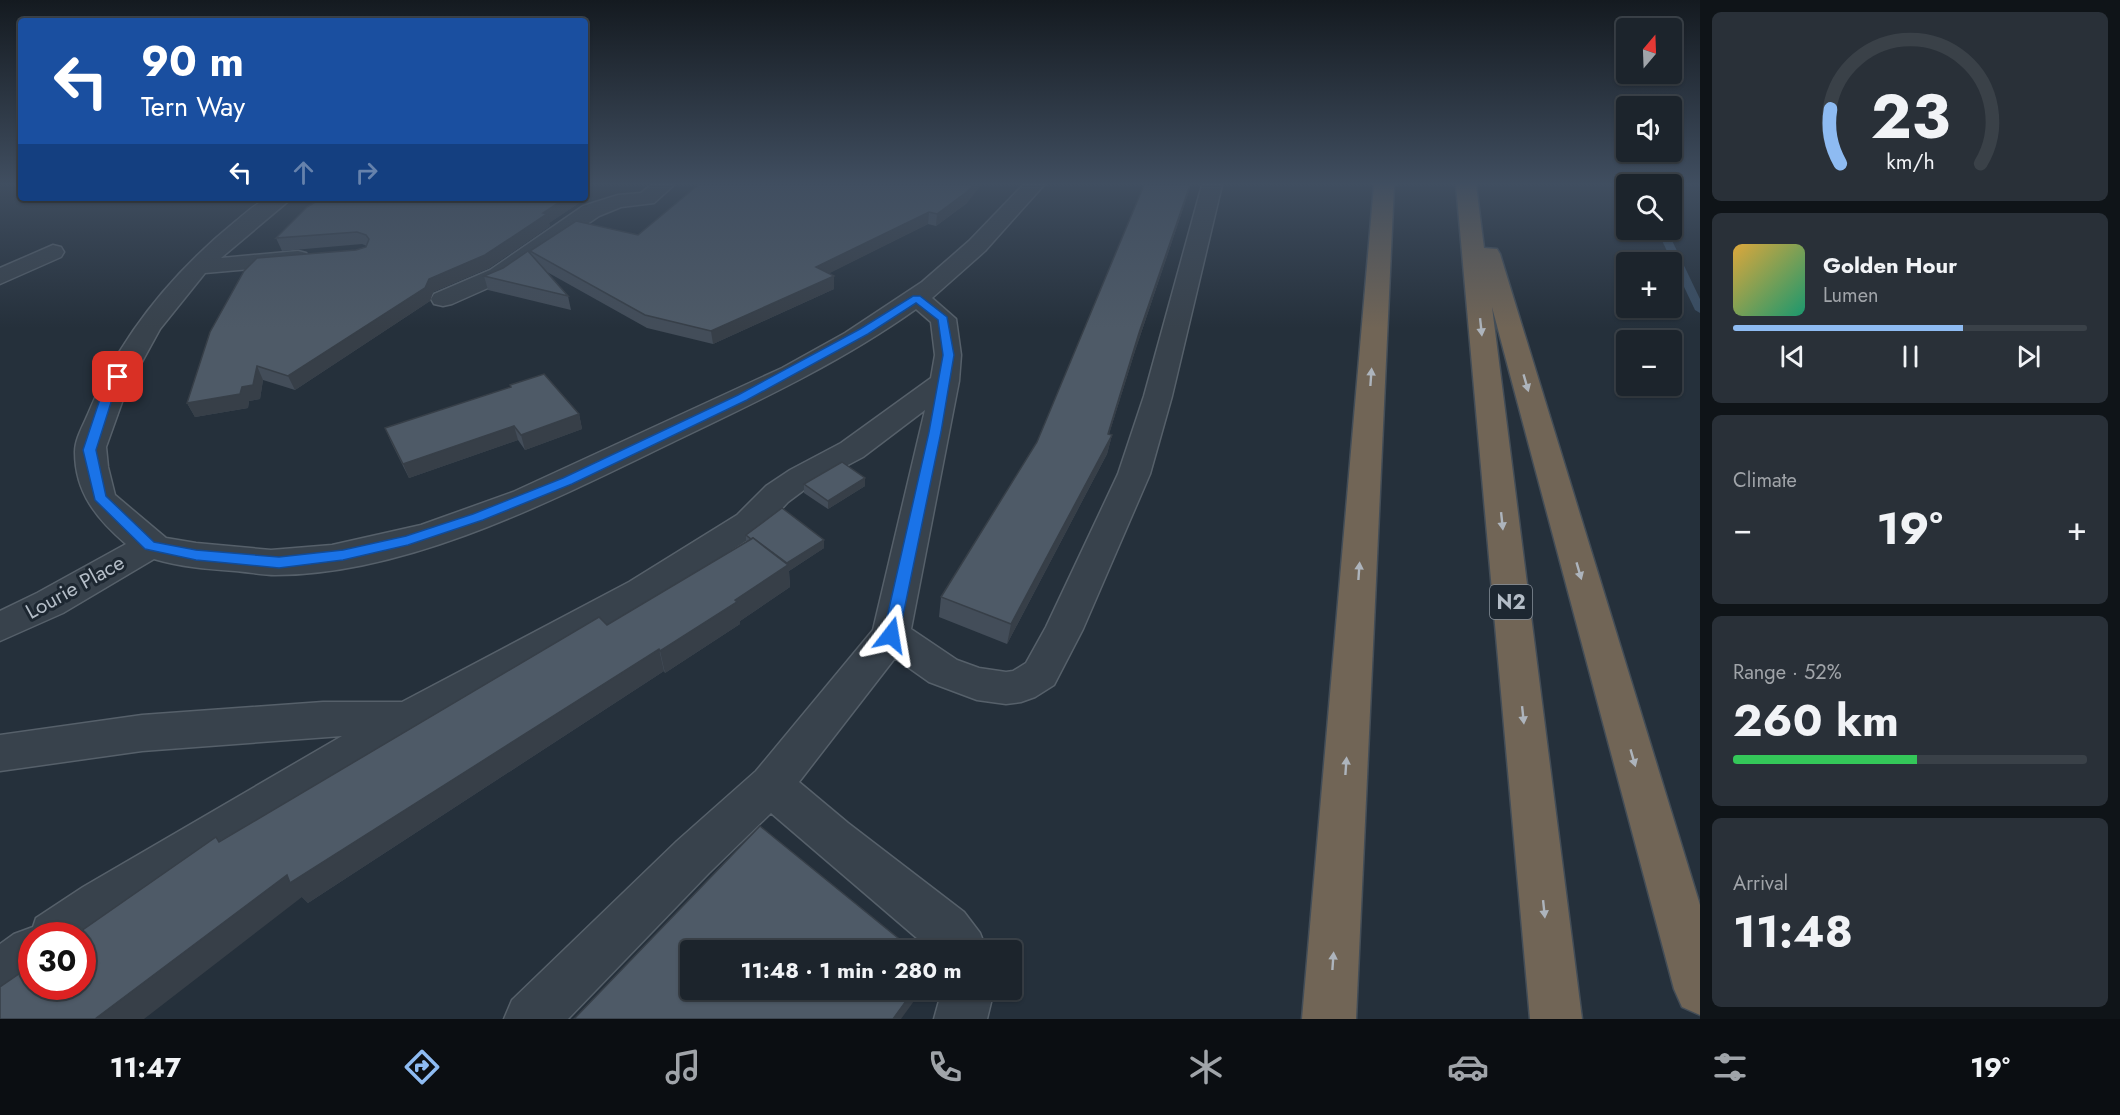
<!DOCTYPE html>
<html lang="en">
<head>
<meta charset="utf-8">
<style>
	body { margin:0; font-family:Jost,sans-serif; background:#293038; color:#f1f3f6; height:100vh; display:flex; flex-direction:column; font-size:22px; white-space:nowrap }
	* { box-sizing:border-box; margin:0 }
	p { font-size:20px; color:#a0a4a9 }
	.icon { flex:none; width:33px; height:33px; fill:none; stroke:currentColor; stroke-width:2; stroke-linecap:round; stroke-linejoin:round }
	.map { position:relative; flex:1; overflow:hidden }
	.sheet { display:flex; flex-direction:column; gap:12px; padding:12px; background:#0f1418; width:420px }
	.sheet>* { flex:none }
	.top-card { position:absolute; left:18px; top:18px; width:570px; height:183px; border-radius:6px; box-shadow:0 2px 4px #0004,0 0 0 2px #3a4148; background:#1a4fa0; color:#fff; overflow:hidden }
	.needle { width:39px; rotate:19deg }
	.tools { position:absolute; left:1616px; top:18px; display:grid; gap:12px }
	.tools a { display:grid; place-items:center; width:66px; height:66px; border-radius:6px; background:#1c242c; box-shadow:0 2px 4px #0004,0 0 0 2px #3a4148; font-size:30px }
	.speed { position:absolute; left:18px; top:922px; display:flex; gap:12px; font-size:30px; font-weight:700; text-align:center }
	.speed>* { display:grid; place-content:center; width:78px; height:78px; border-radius:50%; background:#1c242c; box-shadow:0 2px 4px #0004,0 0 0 2px #3a4148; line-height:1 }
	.speed .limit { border:9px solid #d22; background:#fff; color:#111 }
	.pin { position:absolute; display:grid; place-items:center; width:51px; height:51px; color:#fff; margin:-26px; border-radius:12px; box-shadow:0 3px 9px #0006 }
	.me { position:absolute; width:66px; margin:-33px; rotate:14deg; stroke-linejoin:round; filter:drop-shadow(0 0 4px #0008) }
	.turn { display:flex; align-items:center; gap:21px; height:126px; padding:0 24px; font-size:27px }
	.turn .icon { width:78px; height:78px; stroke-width:2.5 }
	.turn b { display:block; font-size:42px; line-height:51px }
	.lanes { display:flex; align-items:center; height:57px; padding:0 24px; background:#0003; justify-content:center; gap:30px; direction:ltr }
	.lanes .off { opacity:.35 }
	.big { font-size:45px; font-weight:700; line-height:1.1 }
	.sheet .tile { flex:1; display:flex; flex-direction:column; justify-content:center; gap:9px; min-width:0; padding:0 21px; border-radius:9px; background:#293038 }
	.sheet .dial { align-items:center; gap:0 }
	.dial svg { height:156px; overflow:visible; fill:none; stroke:#3a4148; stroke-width:7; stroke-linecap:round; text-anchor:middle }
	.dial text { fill:#f1f3f6; stroke:none }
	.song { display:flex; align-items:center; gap:18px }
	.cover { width:72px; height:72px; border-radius:9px; background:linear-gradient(135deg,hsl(40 70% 55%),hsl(160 70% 35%)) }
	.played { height:6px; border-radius:3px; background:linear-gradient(90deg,#8ebbf2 65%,#3a4148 65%) }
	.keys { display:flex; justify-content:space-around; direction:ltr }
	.heat { display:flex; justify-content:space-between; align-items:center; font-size:33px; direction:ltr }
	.charge { height:9px; border-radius:4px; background:linear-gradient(90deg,#34c759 52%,#3a4148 0) }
	.trip { position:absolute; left:680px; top:940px; width:342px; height:60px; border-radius:6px; background:#1c242c; box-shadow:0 2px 4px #0004,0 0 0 2px #3a4148; font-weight:700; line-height:60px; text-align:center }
	.dock { display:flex; height:96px; justify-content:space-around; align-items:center; background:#0b0e12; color:#a0a4a9 }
	.dock .icon { width:42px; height:42px }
	.dock .on { color:#8ebbf2 }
	.dock b { font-size:27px; color:#f1f3f6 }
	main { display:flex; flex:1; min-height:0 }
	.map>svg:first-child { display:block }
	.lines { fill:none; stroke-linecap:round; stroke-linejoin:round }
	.stream { fill:#394d62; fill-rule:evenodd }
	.minor-casing { stroke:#56606a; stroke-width:3 }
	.highway-casing { stroke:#434d57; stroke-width:3 }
	.minor { fill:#38424c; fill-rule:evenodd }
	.highway { fill:#716556; fill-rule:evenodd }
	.wall { fill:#434d59 }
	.shaded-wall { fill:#373f48 }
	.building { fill:#4e5a67; stroke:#373f48; stroke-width:1.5 }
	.oneway { fill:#adb4bc }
	.route { fill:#1a73e8; stroke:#114b97; stroke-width:1.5 }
	.labels { text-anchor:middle; stroke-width:6; stroke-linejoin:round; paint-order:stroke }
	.shield { fill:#1d2731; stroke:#87909a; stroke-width:1.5 }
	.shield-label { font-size:20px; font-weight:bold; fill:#b4bdc7 }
	.street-label { font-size:21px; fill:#b4bdc7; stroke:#1d2731 }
</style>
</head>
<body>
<main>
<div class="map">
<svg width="1700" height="1019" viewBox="0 0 1700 1019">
	<rect width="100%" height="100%" fill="#25303b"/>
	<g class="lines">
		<!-- stream -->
		<polygon class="stream" points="1657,230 1667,230 1700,299 1700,313 1695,310"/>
		<defs>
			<g id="minor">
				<polygon points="651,185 674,185 654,203 621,207 599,216 506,280 452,304 443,306 434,304 431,299 434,294 490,270 583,206 618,195 641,193"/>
				<path d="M1023,185h21l-59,66 -53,47 24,21 5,36 -2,26 -48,248 46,31 22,8 27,4 7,-1 13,-8 20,-36 72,-153 26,-78 58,-211h20l-50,211 -22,78 -67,155 -29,56 -19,12 -14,5 -15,2 -29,-4 -48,-18 -34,-24 -96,124 49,41 116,89 16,21 7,18h-55l-161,-138 -62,60 -141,146h-64l8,-19 165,-159 79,-70 117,-141 52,-220 -62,47 -51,27 -24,18 -27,29 -106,69 -233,131 -305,190 -35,25v-10h-50v47l-14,9 -18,8v-56l14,-10 19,-7 3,-9 47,-31 259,-151 -200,15 -142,20v-36l142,-20 181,-13h79l227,-120 108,-67 29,-29 24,-16 51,-27 90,-65 4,-23 -4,-33 -15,-13c-76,54 -160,93 -243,133 -118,57 -264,133 -398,133 -13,0 -27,-3 -40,-4 -28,-2 -54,-4 -81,-12l-91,54 -63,28v-30l37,-18 89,-49c-29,-25 -51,-51 -51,-92 0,-13 8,-26 13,-38 31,-76 84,-141 148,-193 9,-7 23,-21 34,-23 7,-1 15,0 22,0l-71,60 77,-7 8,2 4,5 -4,5 -8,2 -93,8 -45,56 -34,62 -20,56 2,20 7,28 51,43 30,5 75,7 61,-5 89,-20 92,-33 269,-124 63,-35 77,-51 47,-41z"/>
				<polygon points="53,245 61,247 64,252 61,257 0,284 0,268"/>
				<polygon points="942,990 994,990 987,1019 934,1019"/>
			</g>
			<g id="highway">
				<polygon points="1374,185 1394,185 1356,1019 1302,1019"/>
				<polygon points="1456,185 1476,185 1484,248 1497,249 1500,254 1700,905 1700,1015 1682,1007 1674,989 1492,307 1582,1019 1530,1019"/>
			</g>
		</defs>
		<!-- minor casing -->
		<use href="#minor" class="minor-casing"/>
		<!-- highway casing -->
		<use href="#highway" class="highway-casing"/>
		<!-- minor -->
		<use href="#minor" class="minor"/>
		<!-- highway -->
		<use href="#highway" class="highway"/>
	</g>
	<!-- wall -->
	<g class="wall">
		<polygon points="1144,185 1191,185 1135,351 1109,434 1112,435 1107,454 1007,644 939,617 941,597 1037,442"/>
		<polygon points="588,197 549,223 550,226 489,268 433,292 430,301 295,390 263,380 260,399 249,401 248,408 195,417 187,403 356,250 366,247 367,246 362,244 282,251 276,238"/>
		<polygon points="967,203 936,226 928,224 829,273 834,289 713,344 647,328 547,272 568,296 571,310 488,290 484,276 503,268 531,253 530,251 638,235"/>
		<polygon points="510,385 579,414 582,429 525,450 518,440 409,478 391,442 385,428 511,388"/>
		<polygon points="804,484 865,486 828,509 804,493"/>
		<polygon points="746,535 824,540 824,548 789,571 790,587 740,621 740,624 665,673 664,671 308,903 302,897 219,841 607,625 746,542"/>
	</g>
	<!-- shaded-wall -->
	<g class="shaded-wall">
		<polygon points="973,185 981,185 967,203 936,226 937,214"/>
		<polygon points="1190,185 1191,185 1135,351 1105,447 1112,435 1107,454 1007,644 1011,624 1139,333"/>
		<polygon points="585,186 588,197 549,223 550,226 489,268 433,292 430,301 295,390 288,376 429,279 543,213 566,198 585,198"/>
		<polygon points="929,212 928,224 816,280 816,267"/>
		<polygon points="834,276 834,289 713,344 711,331"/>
		<polygon points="257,366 263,380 260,399 249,401 248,408 195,417 187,403 242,387"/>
		<polygon points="579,414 582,429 525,450 521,435"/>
		<polygon points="514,426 518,440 409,478 403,464"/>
		<polygon points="865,478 865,486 828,509 828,501"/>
		<polygon points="824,540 824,548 789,571 790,587 740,621 740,624 665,673 660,651 735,600 784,565"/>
		<polygon points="659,649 664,671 308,903 302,897 144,1019 95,1019 287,875"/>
		<polygon points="914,990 922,990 901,1019 893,1019"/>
	</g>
	<!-- building -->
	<g class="building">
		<polygon points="698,185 973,185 968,191 937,214 929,212 816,267 834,276 711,331 645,315 530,251 576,221 638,235"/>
		<polygon points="1144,185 1190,185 1139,333 1108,434 1112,435 1011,624 941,597 1037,442"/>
		<polygon points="322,198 566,198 543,213 547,214 485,255 429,279 425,288 288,376 257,366 253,385 242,387 240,394 187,403 210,332 244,271 257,258 356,250 366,247 369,239 366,235 357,232 276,238 307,207"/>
		<polygon points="528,251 568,296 484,276 503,268"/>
		<polygon points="544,374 579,414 521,435 514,426 403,464 385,428 511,387 510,385"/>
		<polygon points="842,462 865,478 828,501 804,484"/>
		<polygon points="782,508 824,540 787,563 753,538 751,539 746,535"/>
		<polygon points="753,538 788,565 735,600 737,602 660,651 659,649 290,883 287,875 95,1019 0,1019 0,987 32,965 32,987 82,987 82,936 74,936 216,837 219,842 599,617 607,625"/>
		<polygon points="760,826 914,951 690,951 690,990 914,990 893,1019 574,1019"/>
	</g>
	<!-- one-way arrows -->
	<defs><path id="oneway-solid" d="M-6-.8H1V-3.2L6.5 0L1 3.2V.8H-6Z" transform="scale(1.5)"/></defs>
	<g class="oneway">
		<use href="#oneway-solid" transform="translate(1481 327) rotate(84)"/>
		<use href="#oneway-solid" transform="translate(1371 377) rotate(-86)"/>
		<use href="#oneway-solid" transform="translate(1526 383) rotate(74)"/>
		<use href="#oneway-solid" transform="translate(1502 521) rotate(84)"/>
		<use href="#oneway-solid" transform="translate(1359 571) rotate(-86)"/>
		<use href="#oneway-solid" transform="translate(1579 571) rotate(74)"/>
		<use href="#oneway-solid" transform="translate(1523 715) rotate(84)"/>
		<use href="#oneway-solid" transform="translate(1633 758) rotate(74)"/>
		<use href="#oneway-solid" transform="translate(1346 766) rotate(-86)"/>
		<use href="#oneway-solid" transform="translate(1544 909) rotate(84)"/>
		<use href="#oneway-solid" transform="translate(1333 961) rotate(-86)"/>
	</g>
	<!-- sky -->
	<linearGradient id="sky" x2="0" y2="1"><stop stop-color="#141a20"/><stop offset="0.56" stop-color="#404e60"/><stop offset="1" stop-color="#404e60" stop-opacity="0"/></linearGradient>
	<rect width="1700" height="328" fill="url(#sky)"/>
	<!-- route -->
	<polygon class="route" points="913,296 920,296 947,317 954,355 941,432 899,635 897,639 886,639 883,635 929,432 943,355 938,320 916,303 868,334 747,400 572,484 483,520 408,545 343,560 279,568 196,560 145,549 95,500 83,450 102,393 114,375 118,374 124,377 114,393 96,450 106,496 154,542 196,550 279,557 343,550 406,536 473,514 563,478 738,395 860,329"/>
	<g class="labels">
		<!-- shield labels -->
		<rect class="shield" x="1490" y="585" width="42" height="34" rx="4.5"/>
		<g class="shield-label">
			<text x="1511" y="609">N2</text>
		</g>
		<!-- street labels -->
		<g class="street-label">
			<text transform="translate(75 587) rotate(-29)" y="7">Lourie Place</text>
		</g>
	</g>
</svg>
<div class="tools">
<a><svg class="needle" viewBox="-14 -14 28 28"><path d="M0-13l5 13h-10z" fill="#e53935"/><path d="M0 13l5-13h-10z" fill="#a0a4a9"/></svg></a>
<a><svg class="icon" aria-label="sound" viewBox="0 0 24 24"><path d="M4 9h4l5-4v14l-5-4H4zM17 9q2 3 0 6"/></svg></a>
<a><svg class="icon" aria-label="search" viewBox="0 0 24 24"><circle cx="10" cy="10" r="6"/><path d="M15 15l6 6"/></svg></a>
<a>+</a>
<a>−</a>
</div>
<div class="speed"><div class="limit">30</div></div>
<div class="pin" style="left:118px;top:377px;background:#d93025"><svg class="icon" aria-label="arrive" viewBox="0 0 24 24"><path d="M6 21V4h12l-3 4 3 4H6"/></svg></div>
<svg class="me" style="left:891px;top:635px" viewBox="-20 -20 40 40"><path d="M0-17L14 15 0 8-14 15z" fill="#1a73e8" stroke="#fff" stroke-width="4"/></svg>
<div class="trip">11:48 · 1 min · 280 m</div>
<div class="top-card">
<div class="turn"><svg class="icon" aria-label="left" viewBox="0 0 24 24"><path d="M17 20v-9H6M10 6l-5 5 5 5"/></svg><div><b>90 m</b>Tern Way</div></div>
<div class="lanes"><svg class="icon" aria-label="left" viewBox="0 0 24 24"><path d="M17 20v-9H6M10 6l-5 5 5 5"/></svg><svg class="icon off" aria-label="ahead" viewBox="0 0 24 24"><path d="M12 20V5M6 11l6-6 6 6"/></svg><svg class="icon off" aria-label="right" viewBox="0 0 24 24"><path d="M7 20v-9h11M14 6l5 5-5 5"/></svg></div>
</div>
</div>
<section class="sheet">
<div class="tile dial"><svg viewBox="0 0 100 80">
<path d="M14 69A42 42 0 1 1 86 69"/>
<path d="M14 69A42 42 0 0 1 9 41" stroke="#8ebbf2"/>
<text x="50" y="56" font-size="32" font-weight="700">23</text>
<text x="50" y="72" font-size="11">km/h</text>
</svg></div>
<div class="tile">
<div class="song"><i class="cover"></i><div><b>Golden Hour</b><p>Lumen</p></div></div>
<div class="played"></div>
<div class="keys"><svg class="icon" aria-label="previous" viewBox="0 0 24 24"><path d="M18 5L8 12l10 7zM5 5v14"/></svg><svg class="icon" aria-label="pause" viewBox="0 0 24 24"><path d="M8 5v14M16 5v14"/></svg><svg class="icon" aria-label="next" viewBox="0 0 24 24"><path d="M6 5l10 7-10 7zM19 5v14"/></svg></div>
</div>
<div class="tile"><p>Climate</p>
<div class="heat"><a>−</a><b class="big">19°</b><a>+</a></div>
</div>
<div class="tile"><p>Range · 52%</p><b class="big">260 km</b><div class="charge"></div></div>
<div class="tile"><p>Arrival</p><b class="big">11:48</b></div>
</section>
</main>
<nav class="dock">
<b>11:47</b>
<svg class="icon on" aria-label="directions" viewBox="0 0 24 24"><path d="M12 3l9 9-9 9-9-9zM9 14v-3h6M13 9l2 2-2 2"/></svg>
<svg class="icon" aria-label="music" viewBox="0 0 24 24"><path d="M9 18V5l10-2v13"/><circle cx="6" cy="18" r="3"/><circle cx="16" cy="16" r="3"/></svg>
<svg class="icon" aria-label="phone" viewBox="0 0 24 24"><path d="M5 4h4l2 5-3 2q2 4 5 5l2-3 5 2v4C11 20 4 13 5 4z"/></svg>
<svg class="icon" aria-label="climate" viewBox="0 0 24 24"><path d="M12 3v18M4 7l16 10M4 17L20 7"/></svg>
<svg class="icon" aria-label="car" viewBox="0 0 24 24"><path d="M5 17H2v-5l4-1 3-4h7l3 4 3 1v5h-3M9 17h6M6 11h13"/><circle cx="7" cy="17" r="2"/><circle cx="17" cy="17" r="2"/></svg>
<svg class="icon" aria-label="filters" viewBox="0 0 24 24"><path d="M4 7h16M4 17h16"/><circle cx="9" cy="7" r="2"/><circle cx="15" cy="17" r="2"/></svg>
<b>19°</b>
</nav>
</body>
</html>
